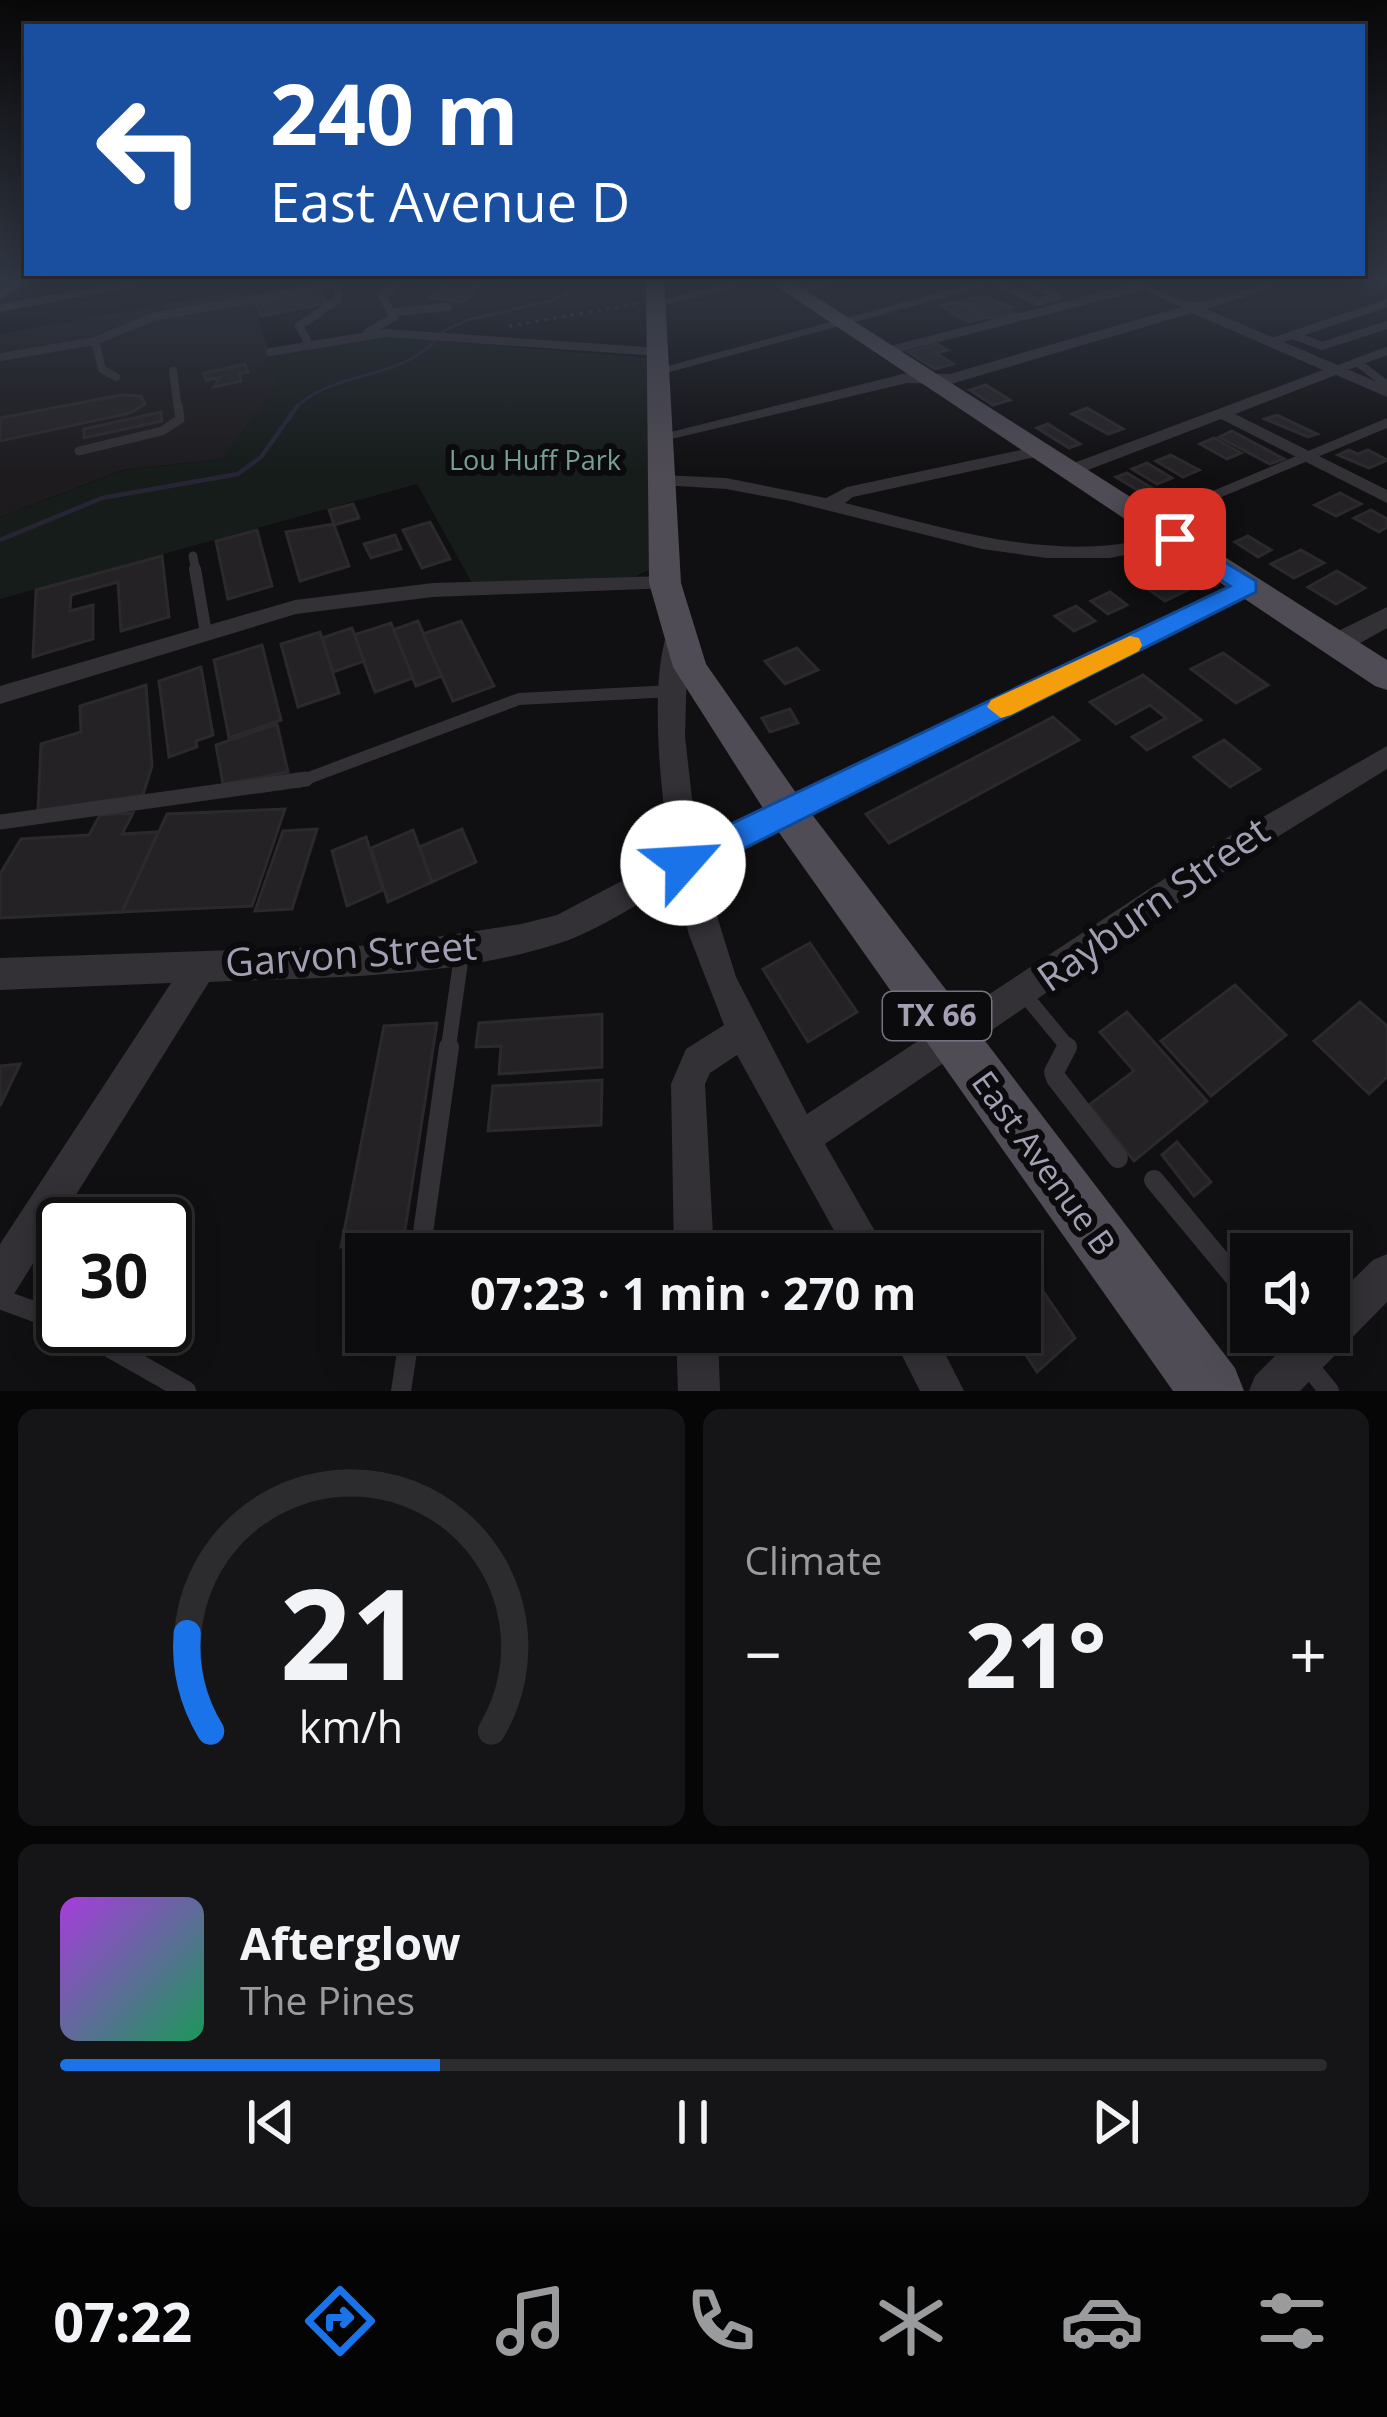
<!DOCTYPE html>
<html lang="en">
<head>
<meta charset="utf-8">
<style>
	body { margin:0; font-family:"Open Sans",sans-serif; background:#151416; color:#f1f3f6; height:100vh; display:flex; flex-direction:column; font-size:45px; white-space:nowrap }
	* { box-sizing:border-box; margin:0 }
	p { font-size:39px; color:#9a9b9d }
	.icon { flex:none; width:66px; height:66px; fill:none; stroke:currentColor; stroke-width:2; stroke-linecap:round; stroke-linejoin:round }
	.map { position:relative; height:1391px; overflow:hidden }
	.details { display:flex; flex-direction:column; gap:18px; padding:18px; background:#070607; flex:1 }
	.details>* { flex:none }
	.hud { position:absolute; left:24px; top:24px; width:1341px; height:252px; border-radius:0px; box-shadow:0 6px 30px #0003,0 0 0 3px #2c2b2e; background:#1a4fa0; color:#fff; overflow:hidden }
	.tools { position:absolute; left:1230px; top:1233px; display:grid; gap:24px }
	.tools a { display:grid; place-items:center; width:120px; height:120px; border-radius:0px; background:#0c0b0d; box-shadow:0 6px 30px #0003,0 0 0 3px #2c2b2e; font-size:60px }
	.speed { position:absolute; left:36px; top:1197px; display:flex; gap:24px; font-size:60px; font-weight:700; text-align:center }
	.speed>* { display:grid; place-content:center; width:156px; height:156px; border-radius:50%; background:#0c0b0d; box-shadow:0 6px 30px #0003,0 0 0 3px #2c2b2e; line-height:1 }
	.speed .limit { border:6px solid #111; border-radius:18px; background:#fff; color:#111 }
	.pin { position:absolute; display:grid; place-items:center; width:102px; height:102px; color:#fff; margin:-51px; border-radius:24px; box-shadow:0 6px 18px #0006 }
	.me { position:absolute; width:132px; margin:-66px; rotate:64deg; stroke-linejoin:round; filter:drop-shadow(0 0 9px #0008) }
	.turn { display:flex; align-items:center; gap:42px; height:252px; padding:0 48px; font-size:54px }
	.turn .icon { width:156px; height:156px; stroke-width:2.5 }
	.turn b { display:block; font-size:84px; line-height:102px }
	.big { font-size:90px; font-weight:700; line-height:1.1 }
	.details .widget { flex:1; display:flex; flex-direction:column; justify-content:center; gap:18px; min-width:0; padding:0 42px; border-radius:18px; background:#151416 }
	.details .dial { align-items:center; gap:0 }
	.dial svg { height:312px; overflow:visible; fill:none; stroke:#2c2b2e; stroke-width:7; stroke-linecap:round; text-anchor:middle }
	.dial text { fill:#f1f3f6; stroke:none }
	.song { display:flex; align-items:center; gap:36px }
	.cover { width:144px; height:144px; border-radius:18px; background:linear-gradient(135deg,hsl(280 70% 55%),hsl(150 70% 35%)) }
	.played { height:12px; border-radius:6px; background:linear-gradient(90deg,#1a73e8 30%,#2c2b2e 30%) }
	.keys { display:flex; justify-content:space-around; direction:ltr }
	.heat { display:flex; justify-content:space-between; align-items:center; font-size:66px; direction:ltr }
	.details .tiles { flex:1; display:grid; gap:18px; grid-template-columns:1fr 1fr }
	.widget:last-child { grid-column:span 2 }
	.trip { position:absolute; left:345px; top:1233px; width:696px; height:120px; border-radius:0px; background:#0c0b0d; box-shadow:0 6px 30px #0003,0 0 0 3px #2c2b2e; font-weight:700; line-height:120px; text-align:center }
	.tabs { display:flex; height:192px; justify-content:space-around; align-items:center; background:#050405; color:#9a9b9d }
	.tabs .icon { width:84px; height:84px }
	.tabs .selected { color:#1a73e8 }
	.tabs b { font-size:54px; color:#f1f3f6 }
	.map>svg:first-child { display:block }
	.built { fill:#1d1b1e }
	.green { fill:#161c1a }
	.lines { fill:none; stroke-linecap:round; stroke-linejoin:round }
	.stream-far1 { stroke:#262535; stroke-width:3 }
	.stream { stroke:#262535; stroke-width:4.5 }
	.building { fill:#242225; stroke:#2c292d; stroke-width:3 }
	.path { stroke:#38363d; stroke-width:3; stroke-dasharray:3 6; stroke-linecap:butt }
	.service-far4 { stroke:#333036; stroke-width:8 }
	.service-far3 { stroke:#333036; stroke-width:9 }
	.service-far2 { stroke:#333036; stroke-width:12 }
	.service-far1 { stroke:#333036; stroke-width:15 }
	.service { stroke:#333036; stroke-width:20 }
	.minor { fill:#333036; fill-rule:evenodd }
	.tertiary { fill:#333036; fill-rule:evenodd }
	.primary { fill:#504c55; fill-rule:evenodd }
	.route { fill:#1a73e8; stroke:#114b97; stroke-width:3 }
	.slow { fill:#f59e0b }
	.labels { text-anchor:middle; stroke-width:12; stroke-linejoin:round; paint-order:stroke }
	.far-park-label { font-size:27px; fill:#75a092; stroke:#0b0a0c }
	.shield { fill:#0b0a0c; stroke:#777281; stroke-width:3 }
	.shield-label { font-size:30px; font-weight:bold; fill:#a59fb3 }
	.street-label { font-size:33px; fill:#a59fb3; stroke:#0b0a0c }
	.near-street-label { font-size:39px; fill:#a59fb3; stroke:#0b0a0c }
</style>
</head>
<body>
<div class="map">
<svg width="1387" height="1391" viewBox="0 0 1387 1391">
	<rect width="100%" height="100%" fill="#100f11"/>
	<!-- built -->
	<polygon class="built" points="248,289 279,381 223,459 123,470 0,517 0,334"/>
	<!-- green -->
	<polygon class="green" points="377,336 647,358 649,570 632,578 472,583 417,484 0,599 0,517 124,470 223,459 278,381 268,356"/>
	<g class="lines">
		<!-- stream-far1 -->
		<g class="stream-far1">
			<polyline points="442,332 467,320 554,300 565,294 574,278"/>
			<path d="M295,408c40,-38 101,-27 140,-67"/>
		</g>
		<!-- stream -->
		<polyline class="stream" points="0,540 102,498 238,474 261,457 298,405"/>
	</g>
	<!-- building -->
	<g class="building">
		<polygon points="453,278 490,278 463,302 429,298"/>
		<polygon points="320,292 327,303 261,316 256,304"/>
		<polygon points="981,296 1013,308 1007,310 1016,314 995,320 960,302"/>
		<polygon points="956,302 985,318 969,322 940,306"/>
		<polygon points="937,344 947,350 936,353 953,364 935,369 908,352"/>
		<polygon points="245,364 248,372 239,374 241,381 214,387 220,378 206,380 204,373"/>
		<polygon points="986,385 1010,400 993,405 970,390"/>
		<polygon points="121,395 141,396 145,404 130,413 0,441 0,418"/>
		<polygon points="1087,408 1123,429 1108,434 1072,414"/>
		<polygon points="161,412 162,421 84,438 84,429"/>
		<polygon points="1277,415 1317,434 1308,437 1265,419"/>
		<polygon points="1048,424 1080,444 1069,448 1037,428"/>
		<polygon points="1232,431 1284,459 1270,464 1219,437"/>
		<polygon points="1214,438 1241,453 1227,459 1200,444"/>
		<polygon points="1349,450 1358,454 1368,450 1387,460 1369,468 1338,455"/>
		<polygon points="1171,455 1199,470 1183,477 1156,461"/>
		<polygon points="1147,463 1172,478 1157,484 1132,469"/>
		<polygon points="1127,473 1165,496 1154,500 1116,477"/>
		<polygon points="1340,493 1361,504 1336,516 1315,505"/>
		<polygon points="353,504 359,518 334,525 349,566 300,581 286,532 334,524 329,510"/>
		<polygon points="1371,510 1387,519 1387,527 1379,532 1354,518"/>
		<polygon points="430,522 450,559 422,568 403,530"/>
		<polygon points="257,530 272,586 228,599 216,541"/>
		<polygon points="395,535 401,549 371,558 364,544"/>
		<polygon points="1248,536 1271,550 1258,557 1235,542"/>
		<polygon points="1301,550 1324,563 1294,578 1271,564"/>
		<polygon points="162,556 169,617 121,631 118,582 71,595 70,611 93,605 93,639 33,657 36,590"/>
		<polygon points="1179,564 1206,581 1165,601 1132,578 1148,570 1155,575"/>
		<polygon points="1337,571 1365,588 1336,604 1308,587"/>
		<polygon points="1110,592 1127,605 1108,614 1091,601"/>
		<polygon points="1076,606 1095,621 1074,631 1055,616"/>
		<polygon points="418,621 442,676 416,686 393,630"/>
		<polygon points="461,621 494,686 453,701 423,634"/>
		<polygon points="391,623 413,678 375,692 354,635"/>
		<polygon points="352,628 364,661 333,672 322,638"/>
		<polygon points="320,632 339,693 298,707 281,644"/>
		<polygon points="262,645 281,720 229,738 214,660"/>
		<polygon points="797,648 818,670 785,684 765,661"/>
		<polygon points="1223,653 1268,685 1236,703 1191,669"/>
		<polygon points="201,667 213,735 196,741 197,747 169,757 159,681"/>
		<polygon points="1143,675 1201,720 1147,750 1132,737 1166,718 1150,705 1116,724 1090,702"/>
		<polygon points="146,685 152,766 143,795 38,811 41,744 81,732 80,706"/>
		<polygon points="790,709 798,723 770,732 762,718"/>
		<polygon points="1053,717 1079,740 889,843 866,814"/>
		<polygon points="277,724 288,772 223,784 216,745"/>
		<polygon points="1224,740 1260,769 1230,787 1194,757"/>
		<polygon points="285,809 252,906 122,912 167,814"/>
		<polygon points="133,813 122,834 158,832 122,912 0,918 0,874 21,839 89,835 100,815"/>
		<polygon points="317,829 292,909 255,911 283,831"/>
		<polygon points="462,829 476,862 432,882 419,847"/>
		<polygon points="413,830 432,882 388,902 371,848"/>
		<polygon points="366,837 383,890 347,906 332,851"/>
		<polygon points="810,943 857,1012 808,1042 763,969"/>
		<polygon points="1235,985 1286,1035 1211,1096 1161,1041"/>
		<polygon points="1360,1002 1387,1026 1387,1077 1369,1094 1314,1041"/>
		<polygon points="1127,1012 1207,1101 1134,1161 1089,1105 1134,1071 1100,1032"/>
		<polygon points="602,1014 602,1067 499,1074 501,1046 476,1047 479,1023"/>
		<polygon points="437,1023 403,1243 341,1247 384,1026"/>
		<polygon points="20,1064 0,1106 0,1066"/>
		<polygon points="602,1080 601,1125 488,1131 493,1086"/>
		<polygon points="1177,1142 1211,1182 1194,1196 1162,1155"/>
		<polygon points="1030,1272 1075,1338 1037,1372 1011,1332 1020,1332 1020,1280"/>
	</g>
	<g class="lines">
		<!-- path -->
		<polyline class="path" points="509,326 636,304"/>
		<!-- service-far4 -->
		<g class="service-far4">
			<polyline points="995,282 1038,302 1058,296 1015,278"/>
			<polyline points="794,291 853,278"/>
			<polyline points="394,312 448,307"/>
			<polyline points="368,332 394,317 382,296 405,278"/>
			<polyline points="1293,335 1322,346 1387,325"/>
			<polyline points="95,341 153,317 336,284 338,300 299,326 309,344"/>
			<polyline points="1272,342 1387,303"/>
			<polyline points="887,351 1142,286"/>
			<polyline points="270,352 386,333 659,352"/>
			<polyline points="0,357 95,341 102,369 116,377"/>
			<polyline points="1357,362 1387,385"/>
			<polyline points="1336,370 1387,351"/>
			<polyline points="173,371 178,408"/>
		</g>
		<!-- service-far3 -->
		<g class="service-far3">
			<polyline points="79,451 162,431 180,419 178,405"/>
			<polyline points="1150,522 1387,423"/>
			<polyline points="193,556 196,572"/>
		</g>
		<!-- service-far2 -->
		<g class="service-far2">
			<polyline points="195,569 206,633"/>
			<polyline points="298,782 519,699 672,691"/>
		</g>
		<!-- service-far1 -->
		<g class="service-far1">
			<polyline points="0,822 306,779"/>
			<polyline points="1024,994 1067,1046 1065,1050"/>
			<polyline points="448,1050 462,952"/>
		</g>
		<!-- service -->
		<g class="service">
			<polyline points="1067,1047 1054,1072 1056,1078 1118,1158"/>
			<polyline points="1154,1180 1251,1297"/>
			<polyline points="420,1254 449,1047"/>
			<polyline points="0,1299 63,1322"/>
			<polyline points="72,1326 186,1391"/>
			<polyline points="1281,1332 1329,1391"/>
			<polyline points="401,1391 410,1332"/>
		</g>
		<!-- minor -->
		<g class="minor">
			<polygon points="21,278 36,278 0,300 0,290"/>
			<polygon points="152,278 182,278 0,312 0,304"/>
			<polygon points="752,278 776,278 656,307 649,303"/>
			<polygon points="994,278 1017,278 666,373 653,370"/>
			<path d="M1118,278c28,0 59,27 81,24 36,-5 67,-24 103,-24l-96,31 181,77v11l-51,-22 -101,39 152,76v13l-166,-84 -146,56h-12v-8l260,-97 -131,-57 -241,71 -44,-1 -248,59 -8,-5 256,-64 43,1 231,-67z"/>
			<path d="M1039,446l6,1v8l-192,42 -8,6c86,21 176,51 266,42 21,-2 43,-8 64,-12l10,6 -10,6 -65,13h-64l-64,-9 -192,-48 -64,-12 -64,-4 -9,-5 9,-5 64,3 100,20 21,-11z"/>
			<polygon points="665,576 672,578 675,583 672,588 433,597 296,614 0,704 0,686 295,600 433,583"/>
			<path d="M1248,580l7,2 4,5 -4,5 -553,276 34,109 71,137 421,-277 159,-91v23l-139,86 -423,289 63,110h-41l-110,-199 -27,18 -5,11 9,170h-40l-3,-170 15,-35 38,-24 -35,-90 -13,-53c-37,20 -76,48 -116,61 -112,36 -235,34 -351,39l-195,312 -14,6v-56l171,-261 -171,7v-32l383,-13 138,-21 36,-9 114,-60c-10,-55 -23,-176 -2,-227h16l3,6 -3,102 12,107z"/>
			<polygon points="1387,1254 1387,1302 1300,1391 1249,1391 1255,1376 1299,1332 1329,1332 1329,1303 1373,1260"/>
			<polygon points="676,1332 718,1332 720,1391 678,1391"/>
			<polygon points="890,1332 934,1332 964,1391 920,1391"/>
		</g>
		<!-- tertiary -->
		<polygon class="tertiary" points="1387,607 1387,628 1346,651 1326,651 1322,644 1326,637"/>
		<!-- primary -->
		<g class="primary">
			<polygon points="646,278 664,278 681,583 706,664 801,800 1235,1368 1244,1391 1173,1391 773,824 673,667 649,583"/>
			<polygon points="764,278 786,278 1387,660 1387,690 1375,686"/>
		</g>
	</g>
	<!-- sky -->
	<linearGradient id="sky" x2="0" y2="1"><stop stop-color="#090809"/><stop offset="0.59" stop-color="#313743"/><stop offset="1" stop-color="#313743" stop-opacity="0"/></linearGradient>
	<rect width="1387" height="473" fill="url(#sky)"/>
	<!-- route -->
	<polygon class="route" points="1175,532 1256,581 1256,592 695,873 683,877 672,873 667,863 672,852 1230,586 1167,544 1164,539"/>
	<!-- slow -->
	<polygon class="slow" points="1130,636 1139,638 1142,645 1139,651 1011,715 1001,718 987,707 991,700"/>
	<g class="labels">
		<!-- far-park labels -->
		<g class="far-park-label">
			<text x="535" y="470">Lou Huff Park</text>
		</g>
		<!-- shield labels -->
		<rect class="shield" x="883" y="992" width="108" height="48" rx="9"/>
		<g class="shield-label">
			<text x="937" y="1026">TX 66</text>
		</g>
		<!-- street labels -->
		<g class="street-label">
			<text transform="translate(1044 1163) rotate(54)" y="12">East Avenue B</text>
		</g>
		<!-- near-street labels -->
		<g class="near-street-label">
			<text transform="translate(1153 904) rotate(-35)" y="14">Rayburn Street</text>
			<text transform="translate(351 954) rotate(-4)" y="14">Garvon Street</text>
		</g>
	</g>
</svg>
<div class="tools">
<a><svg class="icon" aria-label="sound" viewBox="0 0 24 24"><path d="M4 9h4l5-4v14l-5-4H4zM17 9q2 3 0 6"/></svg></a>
</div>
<div class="speed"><div class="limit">30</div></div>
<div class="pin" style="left:1175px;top:539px;background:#d93025"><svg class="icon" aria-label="arrive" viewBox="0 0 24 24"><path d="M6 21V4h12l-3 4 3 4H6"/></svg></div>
<svg class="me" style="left:683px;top:863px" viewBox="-20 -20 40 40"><circle r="19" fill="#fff"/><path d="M0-13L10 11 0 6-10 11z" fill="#1a73e8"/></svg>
<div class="trip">07:23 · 1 min · 270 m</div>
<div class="hud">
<div class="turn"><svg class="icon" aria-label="left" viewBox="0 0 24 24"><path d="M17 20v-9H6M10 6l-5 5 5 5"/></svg><div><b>240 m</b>East Avenue D</div></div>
</div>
</div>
<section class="details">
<div class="tiles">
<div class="widget dial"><svg viewBox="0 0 100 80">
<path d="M14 69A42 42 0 1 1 86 69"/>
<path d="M14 69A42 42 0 0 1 8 44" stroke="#1a73e8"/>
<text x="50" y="56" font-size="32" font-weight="700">21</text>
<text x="50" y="72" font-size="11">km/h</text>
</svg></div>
<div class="widget"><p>Climate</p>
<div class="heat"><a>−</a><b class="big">21°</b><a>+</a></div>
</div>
<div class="widget">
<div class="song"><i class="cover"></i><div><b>Afterglow</b><p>The Pines</p></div></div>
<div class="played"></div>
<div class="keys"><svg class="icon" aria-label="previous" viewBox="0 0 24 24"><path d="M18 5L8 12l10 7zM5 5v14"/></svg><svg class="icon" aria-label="pause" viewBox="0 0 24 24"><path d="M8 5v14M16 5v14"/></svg><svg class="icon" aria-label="next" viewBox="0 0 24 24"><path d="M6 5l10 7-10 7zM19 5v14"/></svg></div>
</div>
</div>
</section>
<nav class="tabs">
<b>07:22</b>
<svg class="icon selected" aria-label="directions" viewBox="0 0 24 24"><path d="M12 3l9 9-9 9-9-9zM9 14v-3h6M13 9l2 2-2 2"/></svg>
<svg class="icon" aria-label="music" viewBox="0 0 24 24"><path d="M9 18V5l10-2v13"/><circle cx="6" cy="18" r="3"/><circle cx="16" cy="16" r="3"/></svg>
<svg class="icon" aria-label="phone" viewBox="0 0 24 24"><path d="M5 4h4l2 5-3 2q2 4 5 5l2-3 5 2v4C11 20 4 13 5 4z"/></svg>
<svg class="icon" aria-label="climate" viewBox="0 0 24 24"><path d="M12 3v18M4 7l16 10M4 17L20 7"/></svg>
<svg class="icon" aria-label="car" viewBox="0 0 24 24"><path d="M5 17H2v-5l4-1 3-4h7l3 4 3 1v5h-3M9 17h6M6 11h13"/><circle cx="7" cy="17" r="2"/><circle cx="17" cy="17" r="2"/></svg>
<svg class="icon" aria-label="filters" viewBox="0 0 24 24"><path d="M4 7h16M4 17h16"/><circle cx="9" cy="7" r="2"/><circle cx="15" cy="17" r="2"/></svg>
</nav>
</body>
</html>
